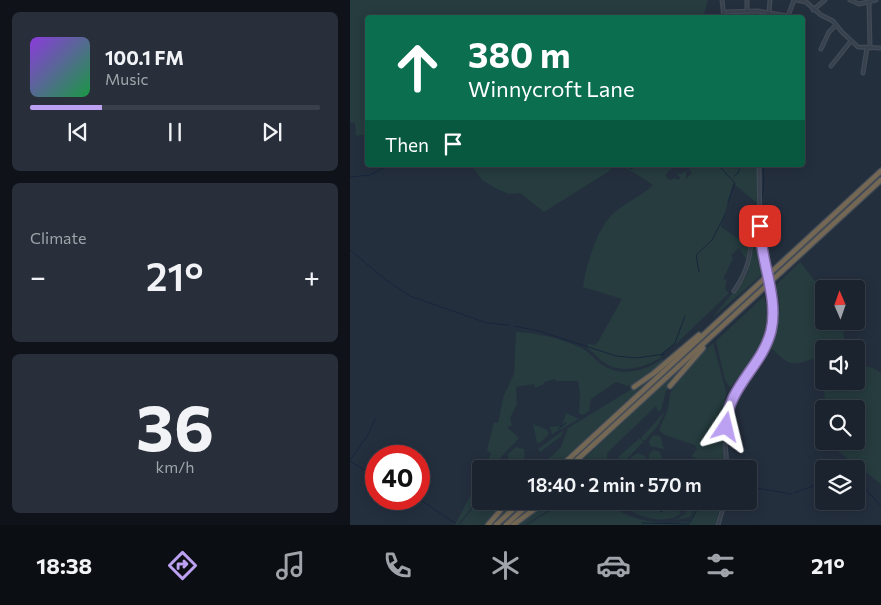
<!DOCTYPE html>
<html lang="en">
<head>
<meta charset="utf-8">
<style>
	body { margin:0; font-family:Commissioner,sans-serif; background:#282f3a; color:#f1f3f6; height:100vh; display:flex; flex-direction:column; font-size:19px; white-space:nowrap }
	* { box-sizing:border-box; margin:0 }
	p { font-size:16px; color:#a0a4aa }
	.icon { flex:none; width:28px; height:28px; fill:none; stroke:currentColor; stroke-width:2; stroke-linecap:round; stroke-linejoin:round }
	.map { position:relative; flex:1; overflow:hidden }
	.side { display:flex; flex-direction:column; gap:12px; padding:12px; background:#0f1319; width:350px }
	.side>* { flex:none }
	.guide { position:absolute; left:15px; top:15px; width:440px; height:152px; border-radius:5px; box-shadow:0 2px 12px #0003,0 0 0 1px #39404a; background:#0b6e4f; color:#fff; overflow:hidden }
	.needle { width:32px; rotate:358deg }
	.controls { position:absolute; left:465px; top:280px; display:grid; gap:10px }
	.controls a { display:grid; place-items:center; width:50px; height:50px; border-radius:5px; background:#1b232e; box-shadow:0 2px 12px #0003,0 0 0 1px #39404a; font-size:25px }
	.speed { position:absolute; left:15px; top:445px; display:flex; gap:10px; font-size:25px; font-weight:700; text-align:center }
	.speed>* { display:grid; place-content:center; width:65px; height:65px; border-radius:50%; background:#1b232e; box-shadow:0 2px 12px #0003,0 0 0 1px #39404a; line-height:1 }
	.speed .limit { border:8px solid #d22; background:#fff; color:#111 }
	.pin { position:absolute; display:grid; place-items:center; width:42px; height:42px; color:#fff; margin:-21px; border-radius:10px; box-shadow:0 2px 8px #0006 }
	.me { position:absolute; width:55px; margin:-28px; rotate:10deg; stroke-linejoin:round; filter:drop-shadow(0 0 4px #0008) }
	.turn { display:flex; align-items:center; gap:18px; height:105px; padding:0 20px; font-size:22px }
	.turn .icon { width:65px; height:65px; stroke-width:2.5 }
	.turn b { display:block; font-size:35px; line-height:42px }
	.then { display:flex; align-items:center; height:48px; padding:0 20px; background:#0003; gap:10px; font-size:19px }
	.big { font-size:38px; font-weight:600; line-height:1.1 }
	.side .widget { flex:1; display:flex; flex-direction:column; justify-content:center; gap:8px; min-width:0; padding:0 18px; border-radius:8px; background:#282f3a }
	.side .dial { align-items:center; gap:0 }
	.dial b { font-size:65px; line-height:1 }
	.song { display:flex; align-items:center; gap:15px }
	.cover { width:60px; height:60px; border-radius:8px; background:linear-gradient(135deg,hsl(270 70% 55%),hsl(140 70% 35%)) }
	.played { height:5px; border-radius:2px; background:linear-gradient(90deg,#bca0f2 25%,#39404a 25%) }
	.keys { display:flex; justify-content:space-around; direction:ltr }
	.heat { display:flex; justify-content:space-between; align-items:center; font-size:28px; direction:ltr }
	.trip { position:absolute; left:122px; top:460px; width:285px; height:50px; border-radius:5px; background:#1b232e; box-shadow:0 2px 12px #0003,0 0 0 1px #39404a; font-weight:600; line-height:50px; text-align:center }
	.tab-bar { display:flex; height:80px; justify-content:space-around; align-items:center; background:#0b0e12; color:#a0a4aa }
	.tab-bar .icon { width:35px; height:35px }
	.tab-bar .selected { color:#bca0f2 }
	.tab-bar b { font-size:22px; color:#f1f3f6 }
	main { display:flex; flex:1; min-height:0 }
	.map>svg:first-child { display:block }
	.green { fill:#263c3f }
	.water { fill:#17263c }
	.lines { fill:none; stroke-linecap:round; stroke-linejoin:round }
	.stream { stroke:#17263c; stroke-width:1 }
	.minor-casing { stroke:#414a57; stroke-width:5 }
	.highway-casing { stroke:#434c59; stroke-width:7 }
	.minor { stroke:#38414e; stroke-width:2.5 }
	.highway { stroke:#746855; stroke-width:4.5 }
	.minor-bridge-casing { stroke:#414a57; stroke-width:5; stroke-linecap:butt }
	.minor-bridge { stroke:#38414e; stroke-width:2.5 }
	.route-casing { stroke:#7a689d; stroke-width:12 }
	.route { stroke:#bca0f2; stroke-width:9 }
</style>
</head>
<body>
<main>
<section class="side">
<div class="widget">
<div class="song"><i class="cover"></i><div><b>100.1 FM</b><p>Music</p></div></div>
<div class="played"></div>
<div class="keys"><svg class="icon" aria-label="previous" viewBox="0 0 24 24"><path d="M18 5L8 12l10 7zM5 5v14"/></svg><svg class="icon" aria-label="pause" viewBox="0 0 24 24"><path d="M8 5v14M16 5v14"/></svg><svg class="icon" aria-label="next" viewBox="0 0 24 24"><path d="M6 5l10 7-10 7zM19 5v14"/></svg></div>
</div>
<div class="widget"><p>Climate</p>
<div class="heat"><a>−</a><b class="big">21°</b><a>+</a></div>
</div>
<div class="widget dial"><b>36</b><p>km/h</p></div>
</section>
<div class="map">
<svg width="531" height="525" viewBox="0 0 531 525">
	<rect width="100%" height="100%" fill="#242f3e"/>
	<!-- green -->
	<g class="green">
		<polygon points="0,0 358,0 353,17 18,18 17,134 6,136 5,123 0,122"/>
		<polygon points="400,12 435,17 376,18 379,13"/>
		<polygon points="121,165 265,165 258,172 194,212 170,193 159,194 147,189 132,180"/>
		<path d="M272,165h53l-10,10 5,5 5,-2 3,2 2,-2 -4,-6 5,2 5,-3v8l6,-6 -4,-5 6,-3h64l1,77 -5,2 -3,-4 7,-36 -25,-21 -12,44 19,13 10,3 -1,13 -3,3 -7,-11 -8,7 2,3 -10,21 4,1 -2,9 4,4 -51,49 -16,11 -2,5c-16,9 -36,16 -54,6 -7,-4 -12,-12 -19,-16l1,-4 7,1 3,-3 24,-43 -39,-12c3,-22 15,-62 32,-75 13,-11 27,-16 38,-27z"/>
		<polygon points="405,246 409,247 414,273 362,318 397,275 403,247"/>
		<path d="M450,262l24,30v29h18l3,28h-21v9c-12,-2 -24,9 -36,4 -8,-4 -12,-11 -19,-15 8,-21 16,-39 6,-61z"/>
		<polygon points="414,296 420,321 411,347 380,388 375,380 366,341"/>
		<path d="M166,332c21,1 44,6 63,15 10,4 16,13 25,19 18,11 42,5 58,-7l3,2 -32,24 -6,1 -11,-4 -25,17 -2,12 -6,4 -4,-2 1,-20 -2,-12h-22l-1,-2 -11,3v2l-9,4 -1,-4 -18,3 1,17 -7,14 2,8 -5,1 12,11 -29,31h-6l7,-15 -4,-4 7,-28 4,1 6,-28 10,-21z"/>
		<polygon points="363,343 376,392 373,419 374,469 347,469 345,457 341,457 347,449 345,445 315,435 309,430 318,409 320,393 341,365"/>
		<polygon points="336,363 316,391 311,410 308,412 306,406 257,453 257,469 223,469"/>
		<polygon points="471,364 474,364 474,381 506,381 506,364 523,368 531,373 531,484 489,452 480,441 506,441 506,409 476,409"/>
		<polygon points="305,375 203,469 188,469 211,447 218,428"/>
		<polygon points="315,411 307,427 294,441 291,438"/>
		<polygon points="216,413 229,419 202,434 200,427 212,426"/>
		<polygon points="183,424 197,430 199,434 190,443 187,443"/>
		<polygon points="214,430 211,436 190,452 188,449"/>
		<polygon points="303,435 310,436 314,449 300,446 299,441"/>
		<polygon points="290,438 293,442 274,462 268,457"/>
		<polygon points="166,447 174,449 175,457 164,469 156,469 159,465 158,454"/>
		<polygon points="303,450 309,451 312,457 312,461 299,461 299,454"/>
		<polygon points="288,453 295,456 296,463 284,463 282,465 281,457"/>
		<path d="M131,475c0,26 -9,31 -23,50h-3z"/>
		<polygon points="131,488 131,501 152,501 135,525 109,525 128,502"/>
		<polygon points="155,501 168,501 142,525 139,525 153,508"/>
		<polygon points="225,501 238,501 215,509 202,508 175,525 167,525 195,504 209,505"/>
		<path d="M241,501l27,2 8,-2 -3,4 1,5 -16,-6c28,19 48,20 81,18l11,-21h22l-7,24h-188l26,-16 13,1z"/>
		<path d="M280,501h21v3l16,5 -2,-5 7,5 4,-8h6l-3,11 2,1c-10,11 -38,6 -49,-2z"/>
		<polygon points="338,501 348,501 340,517 326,520 335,514"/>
	</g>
	<!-- water -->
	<polygon class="water" points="302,502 315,505 316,510 311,512 302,507"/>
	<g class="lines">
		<!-- stream -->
		<g class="stream">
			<polyline points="466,6 471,1"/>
			<polyline points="274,165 282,169"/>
			<polyline points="368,165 385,183 378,202"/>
			<polyline points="384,176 388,173 391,165"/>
			<polyline points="0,177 20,175 39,165"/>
			<polyline points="411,203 414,183 413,165"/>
			<polyline points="407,242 407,207"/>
			<polyline points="407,246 412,275"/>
			<polyline points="0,250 36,280 60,296 137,323 159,325"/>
			<polyline points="349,272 346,255 362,240 375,215"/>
			<polyline points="416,292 421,318"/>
			<polyline points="165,326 189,331 266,356 287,358 314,354"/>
			<polyline points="417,333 420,324"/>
			<polyline points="312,354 325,343 335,316"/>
			<polyline points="208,429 216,423"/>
			<polyline points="0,460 18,435 25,419"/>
			<polyline points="311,460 315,461"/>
			<polyline points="0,461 26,477"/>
			<polyline points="318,462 334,467"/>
			<polyline points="336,468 337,469"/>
			<polyline points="506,479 531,506"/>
			<polyline points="399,487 442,494"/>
			<polyline points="444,493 474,482"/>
			<polyline points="69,499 105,523"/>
			<polyline points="292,523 339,524 352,501"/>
		</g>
		<defs>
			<g id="minor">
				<polyline points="372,0 374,18"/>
				<polyline points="397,0 397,11"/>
				<polyline points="446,0 456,2 471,15 483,21 492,32 508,47 531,48"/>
				<polyline points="500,0 509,4 526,0"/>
				<polyline points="519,3 520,48"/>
				<polyline points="463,10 475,0"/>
				<polyline points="375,12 407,11 438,16"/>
				<polyline points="419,12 420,0"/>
				<polyline points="438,16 444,0"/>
				<polyline points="471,49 479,32 486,25"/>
				<polyline points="481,66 501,41"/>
				<polyline points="513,73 517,48"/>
				<polyline points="409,165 410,230 413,260"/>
				<path d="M384,291c14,-20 19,-39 16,-62"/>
				<path d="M377,469c-1,-21 -5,-45 2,-66 15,-41 52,-57 42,-108"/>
				<polyline points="368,525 375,501"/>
			</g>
			<g id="highway">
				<polyline points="320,386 353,348"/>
				<polyline points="284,387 304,373 349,335"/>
				<polyline points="208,469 531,171"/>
				<polyline points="217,469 531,180"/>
				<polyline points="138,525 150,511"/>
				<polyline points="146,525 172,501"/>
				<polyline points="156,525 182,501"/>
				<polyline points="163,525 190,505"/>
			</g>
		</defs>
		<!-- minor casing -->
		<use href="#minor" class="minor-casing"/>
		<!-- highway casing -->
		<use href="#highway" class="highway-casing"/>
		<!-- minor -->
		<use href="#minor" class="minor"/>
		<!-- highway -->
		<use href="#highway" class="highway"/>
		<defs>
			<polyline id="minor-bridge" points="413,260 421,295"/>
		</defs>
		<!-- minor-bridge casing -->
		<use href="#minor-bridge" class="minor-bridge-casing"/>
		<!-- minor-bridge -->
		<use href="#minor-bridge" class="minor-bridge"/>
	</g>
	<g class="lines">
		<defs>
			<path id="route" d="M376,427c1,-40 36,-60 45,-96 8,-34 -11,-70 -11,-105"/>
		</defs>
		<!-- route casing -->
		<use href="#route" class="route-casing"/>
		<!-- route -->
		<use href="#route" class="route"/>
	</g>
</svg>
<div class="controls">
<a><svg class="needle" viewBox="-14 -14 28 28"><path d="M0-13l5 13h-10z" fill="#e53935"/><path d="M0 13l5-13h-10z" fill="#a0a4aa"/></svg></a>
<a><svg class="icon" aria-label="sound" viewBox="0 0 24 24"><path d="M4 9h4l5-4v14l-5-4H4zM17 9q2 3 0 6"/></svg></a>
<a><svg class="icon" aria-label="search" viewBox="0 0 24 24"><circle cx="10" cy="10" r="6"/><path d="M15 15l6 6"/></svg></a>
<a><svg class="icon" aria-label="layers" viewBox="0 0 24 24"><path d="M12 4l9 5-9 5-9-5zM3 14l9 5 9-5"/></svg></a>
</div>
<div class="speed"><div class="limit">40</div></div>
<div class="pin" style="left:410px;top:226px;background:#d93025"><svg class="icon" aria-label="arrive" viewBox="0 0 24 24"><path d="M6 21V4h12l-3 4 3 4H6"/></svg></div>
<svg class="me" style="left:376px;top:427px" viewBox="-20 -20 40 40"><path d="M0-17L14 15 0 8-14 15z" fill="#bca0f2" stroke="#fff" stroke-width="4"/></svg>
<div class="trip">18:40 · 2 min · 570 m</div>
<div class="guide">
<div class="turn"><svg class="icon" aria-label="ahead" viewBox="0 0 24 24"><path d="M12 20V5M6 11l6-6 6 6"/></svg><div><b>380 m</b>Winnycroft Lane</div></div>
<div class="then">Then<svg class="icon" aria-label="arrive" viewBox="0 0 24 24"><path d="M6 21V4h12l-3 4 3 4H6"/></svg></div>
</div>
</div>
</main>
<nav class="tab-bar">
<b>18:38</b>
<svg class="icon selected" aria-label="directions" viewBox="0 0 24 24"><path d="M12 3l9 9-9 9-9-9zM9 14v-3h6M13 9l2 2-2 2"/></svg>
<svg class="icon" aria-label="music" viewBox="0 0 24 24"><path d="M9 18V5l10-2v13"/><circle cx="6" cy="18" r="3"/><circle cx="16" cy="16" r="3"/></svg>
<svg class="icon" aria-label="phone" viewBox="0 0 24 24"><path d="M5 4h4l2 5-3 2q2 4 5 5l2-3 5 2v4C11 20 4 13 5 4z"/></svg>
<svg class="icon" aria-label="climate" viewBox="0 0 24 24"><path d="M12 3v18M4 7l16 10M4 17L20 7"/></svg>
<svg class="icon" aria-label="car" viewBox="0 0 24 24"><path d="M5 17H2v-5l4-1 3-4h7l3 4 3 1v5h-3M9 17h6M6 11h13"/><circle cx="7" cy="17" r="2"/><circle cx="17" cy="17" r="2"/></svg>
<svg class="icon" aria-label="filters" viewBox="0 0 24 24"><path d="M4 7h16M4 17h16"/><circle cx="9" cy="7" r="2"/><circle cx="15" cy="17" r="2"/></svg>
<b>21°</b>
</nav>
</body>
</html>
